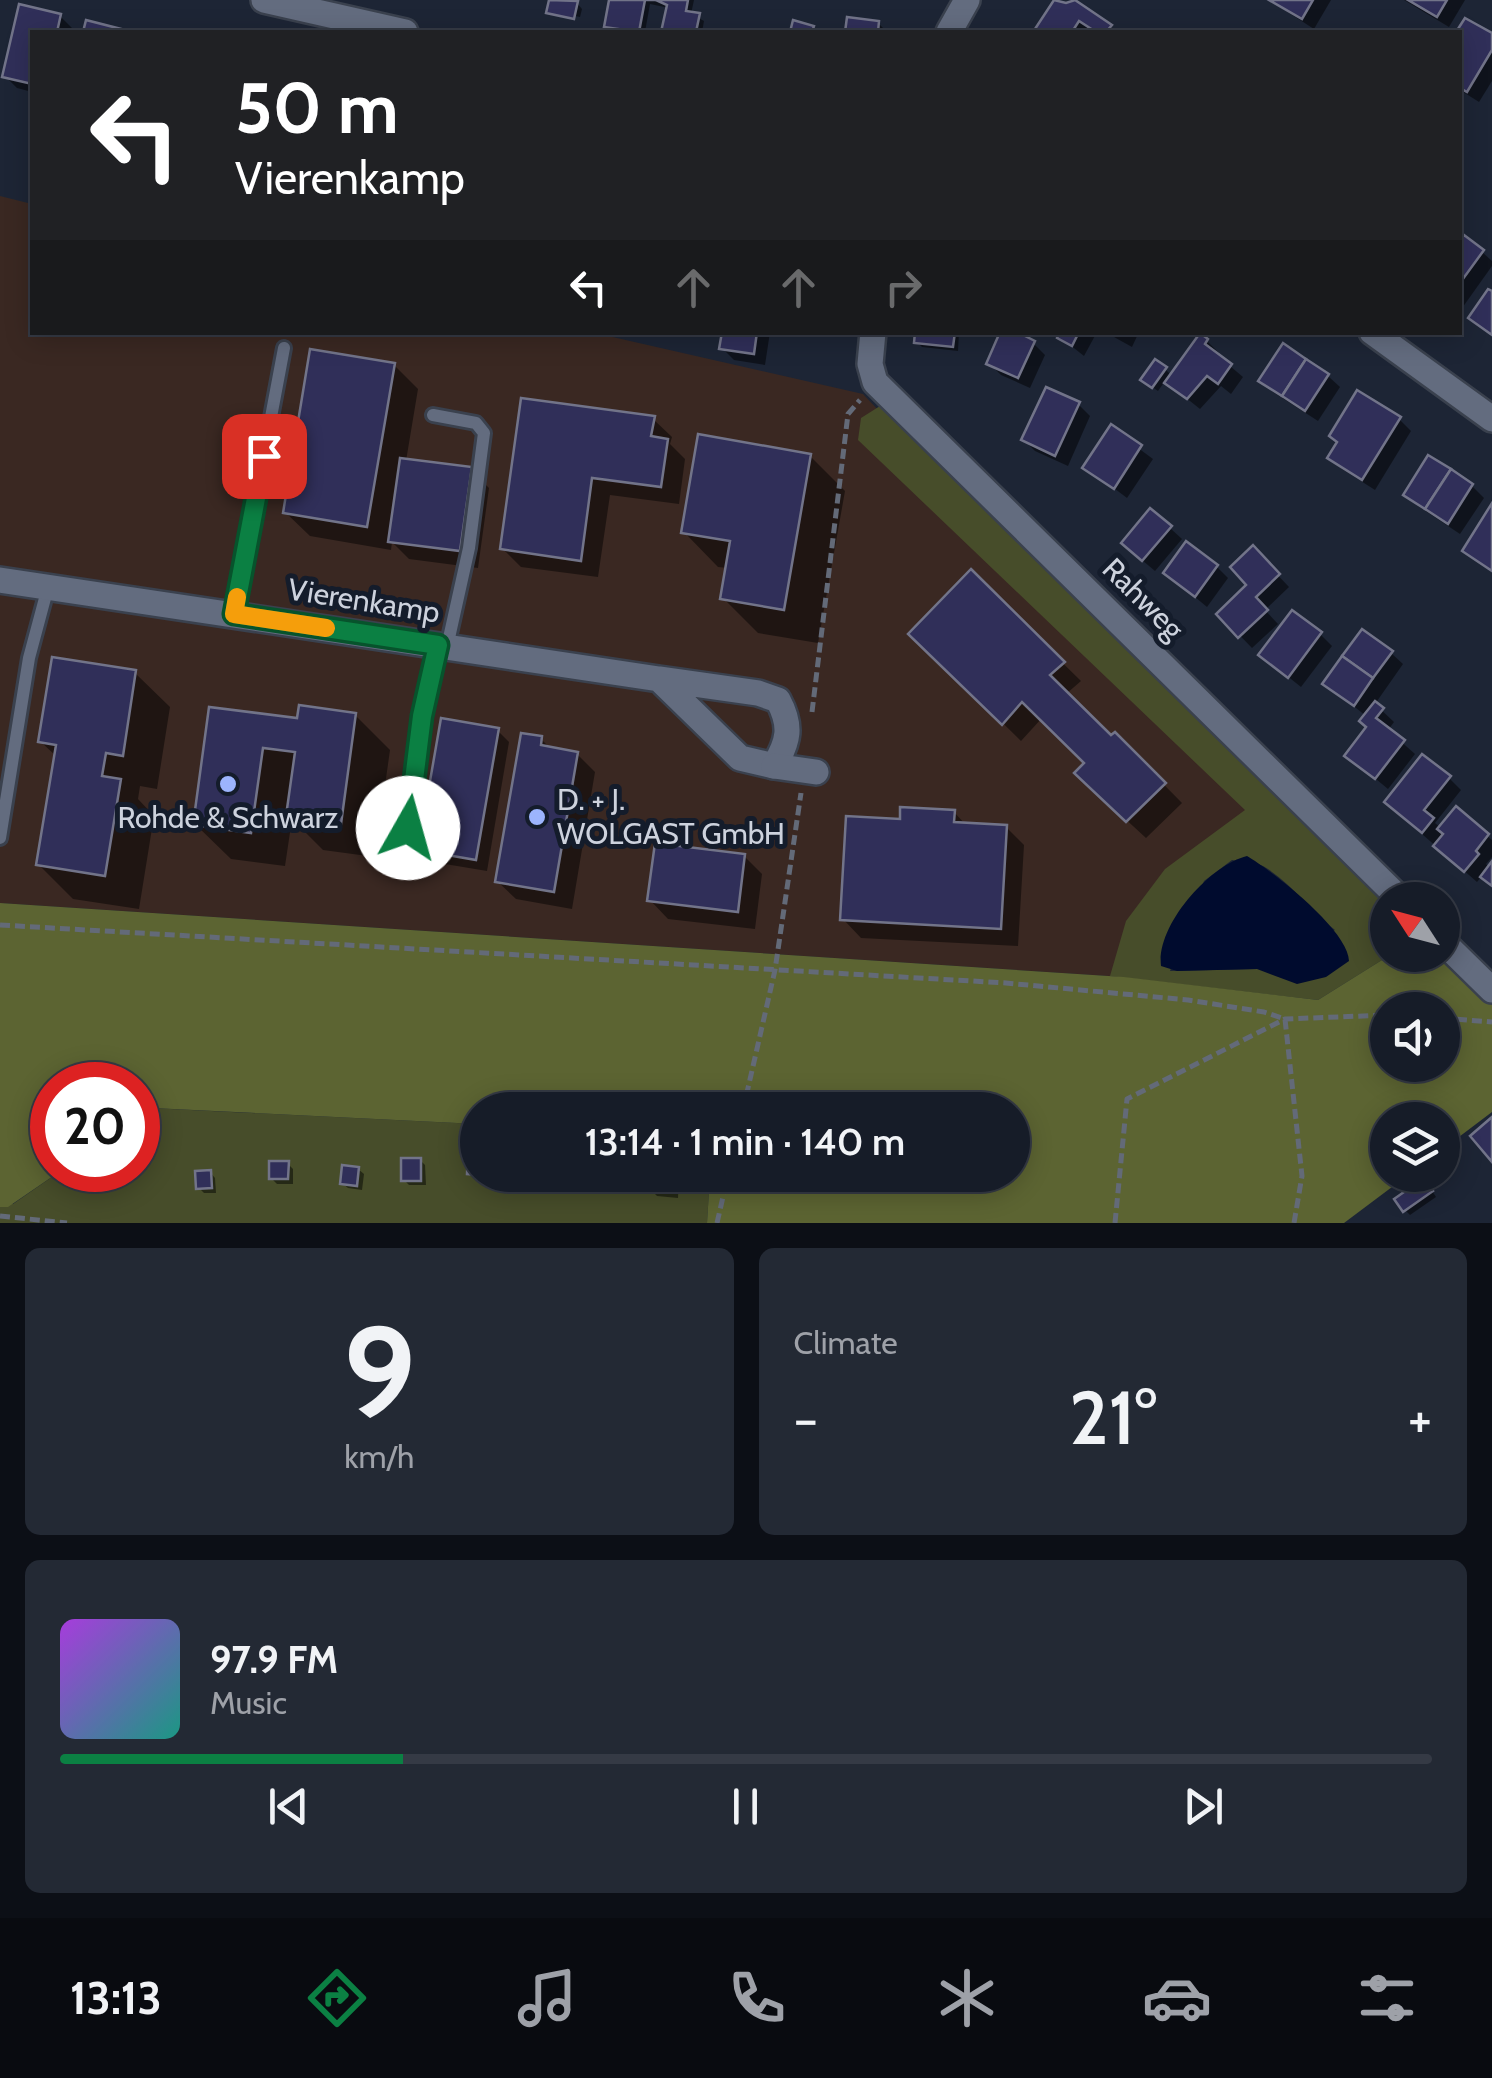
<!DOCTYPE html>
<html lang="en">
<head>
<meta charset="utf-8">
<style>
	body { margin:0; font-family:Cabin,sans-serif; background:#232934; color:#f1f3f6; height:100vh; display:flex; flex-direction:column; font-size:38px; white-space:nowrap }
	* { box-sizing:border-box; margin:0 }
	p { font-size:32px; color:#9ea1a8 }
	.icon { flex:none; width:55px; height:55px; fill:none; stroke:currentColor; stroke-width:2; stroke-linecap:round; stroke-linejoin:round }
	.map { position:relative; height:1223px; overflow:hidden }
	.side { display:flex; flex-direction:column; gap:25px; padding:25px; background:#0c0f16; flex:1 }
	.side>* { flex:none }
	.banner { position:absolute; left:30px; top:30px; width:1432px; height:305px; border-radius:0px; box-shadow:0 5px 25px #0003,0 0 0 2px #353a45; background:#202124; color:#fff; overflow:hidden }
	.needle { width:65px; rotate:306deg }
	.controls { position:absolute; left:1370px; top:882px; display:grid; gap:20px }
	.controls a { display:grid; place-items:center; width:90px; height:90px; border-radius:50%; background:#161c28; box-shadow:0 5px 25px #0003,0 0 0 2px #353a45; font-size:50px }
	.speed { position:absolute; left:30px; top:1062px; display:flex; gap:20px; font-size:50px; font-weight:700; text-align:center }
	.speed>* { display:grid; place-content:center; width:130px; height:130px; border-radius:50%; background:#161c28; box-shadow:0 5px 25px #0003,0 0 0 2px #353a45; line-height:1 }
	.speed .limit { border:15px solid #d22; background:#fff; color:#111 }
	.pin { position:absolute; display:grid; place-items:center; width:85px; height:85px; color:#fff; margin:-42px; border-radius:20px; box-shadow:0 5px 15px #0006 }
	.me { position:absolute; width:110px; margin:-55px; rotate:7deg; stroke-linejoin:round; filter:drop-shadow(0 0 8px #0008) }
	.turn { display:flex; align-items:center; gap:35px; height:210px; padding:0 40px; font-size:45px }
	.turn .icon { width:130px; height:130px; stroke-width:2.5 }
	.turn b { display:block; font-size:70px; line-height:85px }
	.lanes { display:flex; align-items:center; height:95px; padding:0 40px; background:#0003; justify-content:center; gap:50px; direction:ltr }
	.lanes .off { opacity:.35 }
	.big { font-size:75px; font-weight:600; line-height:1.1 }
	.side .card { flex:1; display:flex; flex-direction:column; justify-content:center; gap:15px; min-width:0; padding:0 35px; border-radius:15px; background:#232934 }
	.side .dial { align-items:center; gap:0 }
	.dial b { font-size:130px; line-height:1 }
	.song { display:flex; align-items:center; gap:30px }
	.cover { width:120px; height:120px; border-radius:15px; background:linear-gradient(135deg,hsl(280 70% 55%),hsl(170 70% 35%)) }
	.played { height:10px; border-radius:5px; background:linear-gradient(90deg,#0b8043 25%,#353a45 25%) }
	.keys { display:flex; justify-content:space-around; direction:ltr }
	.heat { display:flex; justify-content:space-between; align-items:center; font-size:55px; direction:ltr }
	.side .tiles { flex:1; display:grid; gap:25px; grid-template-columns:1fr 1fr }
	.card:last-child { grid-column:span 2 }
	.trip { position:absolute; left:460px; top:1092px; width:570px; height:100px; border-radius:50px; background:#161c28; box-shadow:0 5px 25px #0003,0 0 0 2px #353a45; font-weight:600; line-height:100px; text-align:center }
	.tab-bar { display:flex; height:160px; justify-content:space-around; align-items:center; background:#090b10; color:#9ea1a8 }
	.tab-bar .icon { width:70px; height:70px }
	.tab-bar .selected { color:#0b8043 }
	.tab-bar b { font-size:45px; color:#f1f3f6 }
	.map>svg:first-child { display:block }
	.commercial { fill:#3a2822 }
	.green { fill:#474d2a; fill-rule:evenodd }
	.forest { fill:#5c6432; fill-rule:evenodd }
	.water { fill:#000b2e }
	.shadow { fill:#0007 }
	.building { fill:#302f59; stroke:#727489; stroke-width:2.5 }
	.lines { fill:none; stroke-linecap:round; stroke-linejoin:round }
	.lane-casing { stroke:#3a414e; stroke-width:18 }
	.street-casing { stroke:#3a414e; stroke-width:30 }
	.path { stroke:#636a78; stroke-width:5; stroke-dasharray:10 5; stroke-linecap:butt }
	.lane { stroke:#636c7f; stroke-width:12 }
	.street { stroke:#636c7f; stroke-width:25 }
	.route-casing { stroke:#07532c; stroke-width:25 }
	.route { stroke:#0b8043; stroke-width:18 }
	.slow { stroke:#f59e0b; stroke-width:18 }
	.poi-dot { fill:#9cb4fd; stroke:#141c2b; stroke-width:4 }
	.labels { text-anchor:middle; stroke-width:10; stroke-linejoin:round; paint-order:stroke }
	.street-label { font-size:30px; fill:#cdd2dd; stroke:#141c2b }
	.poi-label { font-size:30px; fill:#cdd2dd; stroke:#141c2b; text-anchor:start }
</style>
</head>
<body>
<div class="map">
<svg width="1492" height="1223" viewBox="0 0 1492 1223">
	<rect width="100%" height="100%" fill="#1d2535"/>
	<!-- commercial -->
	<polygon class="commercial" points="0,196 32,204 32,332 595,333 863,394 1259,811 1124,977 0,903"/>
	<!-- green -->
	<g class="green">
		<path d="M880,406l507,497 1,52h2l-72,45 -208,-24 16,-55 39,-52 80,-59 -387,-370 3,-22zM1232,860c10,2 23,2 31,6 28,16 48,46 72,64l-78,39 -87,2 34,-90z"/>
		<polygon points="151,1108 477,1124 478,1175 710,1175 707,1223 0,1223 0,1203 13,1204 62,1170 138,1170 138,1117"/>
	</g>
	<!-- forest -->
	<path class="forest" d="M0,903l1124,74 194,23 72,-45h52l50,42v115l-49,37 -1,-29h-54v55h20l-64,48h-637l3,-48h302v-65h-534l-1,14 -325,-16 -14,9v-32h-86v85h10l-54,37h-8zM1388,1010h54v55h-54z"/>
	<!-- water -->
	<path class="water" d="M1247,856c27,16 102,75 102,105l-23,16 -29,7 -40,-15 -80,2 -16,-5c-5,-41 49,-101 86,-110z"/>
	<!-- shadow -->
	<g class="shadow">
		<polygon points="551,0 577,3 582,9 580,17 552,11 552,15 549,12"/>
		<polygon points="612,0 694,0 691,14 704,21 702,32 664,32 669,8 650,4 645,32 612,32 606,27"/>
		<polygon points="1057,0 1066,7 1071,0 1116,32 1036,32"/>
		<polygon points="1269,0 1331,0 1314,29"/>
		<polygon points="1404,0 1465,0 1449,27"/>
		<polygon points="21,7 60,16 72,28 71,32 32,32 32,92 17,88 5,76"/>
		<polygon points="849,20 878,23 887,32 848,32"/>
		<polygon points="1466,21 1492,36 1492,81 1479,102 1460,90 1459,32"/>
		<polygon points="1460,246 1482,252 1492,261 1492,266 1460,311"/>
		<polygon points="724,332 770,332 765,365 734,360 722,348"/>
		<polygon points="918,332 959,332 958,351 922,347 917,342"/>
		<polygon points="1062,332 1097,332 1084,356 1060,337"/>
		<polygon points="1105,332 1139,332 1132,347"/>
		<polygon points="1207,341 1219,353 1217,355 1243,377 1231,394 1221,386 1200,409 1165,381 1158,391 1148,384 1165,369 1172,376"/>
		<polygon points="1033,343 1045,355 1030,388 1001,375 989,363"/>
		<polygon points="394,365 418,389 406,461 471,470 489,488 478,568 409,559 392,542 391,550 310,536 285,512"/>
		<polygon points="1328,376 1340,387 1318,421 1273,392 1262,380"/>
		<polygon points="1078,404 1090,416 1068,466 1035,451 1024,440"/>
		<polygon points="653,419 672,437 670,444 685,459 679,504 610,495 598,577 521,567 503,549"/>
		<polygon points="1399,419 1411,431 1375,490 1342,469 1330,458"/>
		<polygon points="1111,428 1153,459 1127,498 1086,467"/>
		<polygon points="810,456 845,491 818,643 758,633 723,598 728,568 718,567 684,532"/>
		<polygon points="1429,458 1472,486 1484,498 1460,534 1418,506 1406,494"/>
		<polygon points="1170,528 1182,539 1155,571 1136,555"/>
		<polygon points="1253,549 1289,587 1265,610 1278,624 1252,648 1219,614 1250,585"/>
		<polygon points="1216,566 1228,578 1207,607 1166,573"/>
		<polygon points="971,573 1081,681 1066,694 1111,738 1115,735 1182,803 1146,838 1095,791 1088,763 1042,718 1021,741 912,634"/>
		<polygon points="1320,634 1332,646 1301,687 1261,655"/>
		<polygon points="1391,653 1403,664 1375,704 1394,722 1388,730 1415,754 1388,789 1347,755 1369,728 1366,716 1325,683"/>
		<polygon points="135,673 170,707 157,789 140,786 138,799 154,816 139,909 73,899 38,864 57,757 41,742"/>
		<polygon points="211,710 300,721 355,715 390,750 375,857 323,850 292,819 285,866 231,859 196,825"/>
		<polygon points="497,730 509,742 487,871 433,862 421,850"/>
		<polygon points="541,739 552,750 577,754 595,772 572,909 516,899 497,881"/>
		<polygon points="1449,778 1461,790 1435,823 1441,828 1456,810 1492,840 1492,857 1486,864 1490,868 1492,865 1492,886 1482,876 1477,882 1399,814"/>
		<polygon points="954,812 966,825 1006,827 1024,845 1018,946 861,938 843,919 902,821"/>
		<polygon points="744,856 762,874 755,929 668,919 650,900"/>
		<polygon points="478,1154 478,1175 492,1175 492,1179 474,1178 469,1173"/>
		<polygon points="420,1160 425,1165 426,1185 409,1185 404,1180"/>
		<polygon points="288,1164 293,1169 293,1184 277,1184 271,1178"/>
		<polygon points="358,1169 364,1174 362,1190 348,1188 342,1183"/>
		<polygon points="210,1172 215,1178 216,1193 204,1193 199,1188"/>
		<polygon points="646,1175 679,1175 678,1198 657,1196 645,1184"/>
		<polygon points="1429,1186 1436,1197 1410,1215 1405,1210"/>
	</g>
	<!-- building -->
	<g class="building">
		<polygon points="549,0 578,1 574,19 546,13"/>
		<polygon points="609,0 656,0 645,0 639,32 604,27"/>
		<polygon points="656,0 688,0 686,11 700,13 696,32 661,32 667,5"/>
		<polygon points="1054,0 1066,3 1075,0 1112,25 1106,32 1096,32 1079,21 1072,32 1033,32"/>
		<polygon points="1269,0 1313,0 1302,19"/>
		<polygon points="1408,0 1447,0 1437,17"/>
		<polygon points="19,4 61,14 57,32 32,32 32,84 2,77"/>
		<polygon points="847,17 879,21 878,32 845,32"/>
		<polygon points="1465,18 1492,33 1492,50 1467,92 1460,88 1460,32 1456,32"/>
		<polygon points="86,20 121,29 120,32 83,32"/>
		<polygon points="793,20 814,26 812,32 790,32"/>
		<polygon points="1464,235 1484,250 1460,283 1460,241"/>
		<polygon points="1488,289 1492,291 1492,335 1468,318"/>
		<polygon points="722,332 757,332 754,354 719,349"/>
		<polygon points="915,332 955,332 953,347 914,343"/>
		<polygon points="1000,332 1017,332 1035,341 1018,378 986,364"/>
		<polygon points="1059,332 1079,332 1072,346 1057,338"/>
		<polygon points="1200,333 1208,339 1205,344 1232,364 1218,384 1207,376 1187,399 1164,383"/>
		<polygon points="1283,343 1306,359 1282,396 1258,381"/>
		<polygon points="310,349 395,363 367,527 283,513"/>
		<polygon points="1155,359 1167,367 1152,388 1140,380"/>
		<polygon points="1306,359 1329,374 1305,411 1282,396"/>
		<polygon points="1046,387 1080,402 1055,456 1021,440"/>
		<polygon points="1357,390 1401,417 1362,480 1327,458 1337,442 1329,436"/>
		<polygon points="521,398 655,416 651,436 668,439 661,487 592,478 581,561 500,549"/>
		<polygon points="1111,424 1142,445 1114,489 1082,468"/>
		<polygon points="698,434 811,454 784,610 720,599 730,541 681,533"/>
		<polygon points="1428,455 1451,469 1425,509 1403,495"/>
		<polygon points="400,458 472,467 460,551 388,542"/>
		<polygon points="1451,469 1473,484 1448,524 1425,509"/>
		<polygon points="1492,503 1492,571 1462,551"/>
		<polygon points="1150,508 1172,526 1142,561 1121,543"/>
		<polygon points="1186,541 1218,565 1195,597 1163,573"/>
		<polygon points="1253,545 1280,574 1256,597 1268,610 1238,638 1216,614 1246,585 1230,567"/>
		<polygon points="971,569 1065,662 1050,675 1111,735 1115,732 1166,783 1126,822 1074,773 1084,763 1022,702 1002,725 908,634"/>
		<polygon points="1292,610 1322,632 1288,678 1258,655"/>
		<polygon points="1362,629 1393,651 1373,678 1342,656"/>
		<polygon points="1342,656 1373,678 1354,706 1322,684"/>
		<polygon points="52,657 136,670 123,756 106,753 102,776 121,779 105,876 36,865 56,745 38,742"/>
		<polygon points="1375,701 1384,708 1376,718 1405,740 1375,779 1344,756 1366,727 1359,721"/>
		<polygon points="299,705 356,713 341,824 286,816 295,752 263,748 251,833 193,825 209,707 297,718"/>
		<polygon points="441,718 499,728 476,860 418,850"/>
		<polygon points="521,733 542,736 541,745 578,752 554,892 495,882"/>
		<polygon points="1422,754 1451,776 1424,810 1434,818 1422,833 1384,802"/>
		<polygon points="1456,806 1489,834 1476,851 1479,854 1464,872 1433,846 1443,834 1437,829"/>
		<polygon points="900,807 955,810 954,822 1007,825 1001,929 840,920 846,816 900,819"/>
		<polygon points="655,843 745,854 738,912 647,901"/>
		<polygon points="1492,861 1492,886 1480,877"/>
		<polygon points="1492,1117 1492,1162 1470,1136"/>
		<polygon points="468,1151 478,1152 478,1175 467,1174"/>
		<rect x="401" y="1158" width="20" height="23"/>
		<polygon points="269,1161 289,1161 288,1179 269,1179"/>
		<polygon points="342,1165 359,1167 357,1186 340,1184"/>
		<polygon points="211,1170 212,1188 196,1189 195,1171"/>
		<polygon points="644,1175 668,1175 667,1188 643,1185"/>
		<polygon points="1424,1178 1433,1191 1403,1212 1394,1199"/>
	</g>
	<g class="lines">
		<defs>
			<g id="lane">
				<polyline points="433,415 476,423 484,433 469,548 447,647"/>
				<polyline points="234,614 284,348"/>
				<polyline points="0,838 29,658 48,587"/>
				<polyline points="403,865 422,716 438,645"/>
			</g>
			<g id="street">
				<polyline points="264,0 405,32"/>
				<polyline points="949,32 967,0"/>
				<polyline points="873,332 870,364 875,382 1401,900"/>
				<polyline points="1372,332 1492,419"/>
				<path d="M0,580l659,99 81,79 34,8c15,-25 18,-40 4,-66l-20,-7 -99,-14"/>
				<polyline points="774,766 816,772"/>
				<polyline points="1442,941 1492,990"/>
			</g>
		</defs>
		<!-- lane casing -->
		<use href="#lane" class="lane-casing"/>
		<!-- street casing -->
		<use href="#street" class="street-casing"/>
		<!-- path -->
		<g class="path">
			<polyline points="812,712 848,414 860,400"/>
			<polyline points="0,925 1006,983 1188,1000 1264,1012 1285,1019 1302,1176 1294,1223"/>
			<polyline points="1442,1018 1492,1022"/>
			<polyline points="743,1110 775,970 801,793"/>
			<polyline points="0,1216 67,1223"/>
			<polyline points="717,1223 728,1175"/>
			<polyline points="1115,1223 1127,1099 1285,1019 1388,1015"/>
		</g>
		<!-- lane -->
		<use href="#lane" class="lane"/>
		<!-- street -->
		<use href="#street" class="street"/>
	</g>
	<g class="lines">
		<defs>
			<polyline id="route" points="264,456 234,614 438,645 422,716 408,828"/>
		</defs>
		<!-- route casing -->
		<use href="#route" class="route-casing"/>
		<!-- route -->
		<use href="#route" class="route"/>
		<!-- slow -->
		<polyline class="slow" points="237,597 234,614 326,628"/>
	</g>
	<!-- markers -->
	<g class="poi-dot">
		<circle cx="228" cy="784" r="10"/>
		<circle cx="537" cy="817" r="10"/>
	</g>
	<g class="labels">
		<!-- street labels -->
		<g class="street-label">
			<text transform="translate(1143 599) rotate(45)" y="10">Rahweg</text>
			<text transform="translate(364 601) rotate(9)" y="10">Vierenkamp</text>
		</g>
		<!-- poi labels -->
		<g class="poi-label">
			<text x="557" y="810">D. + J.<tspan x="557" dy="34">WOLGAST GmbH</tspan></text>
			<text x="228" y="828" text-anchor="middle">Rohde &amp; Schwarz</text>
		</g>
	</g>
</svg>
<div class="controls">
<a><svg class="needle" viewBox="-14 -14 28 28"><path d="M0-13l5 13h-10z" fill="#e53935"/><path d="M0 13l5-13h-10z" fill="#9ea1a8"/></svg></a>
<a><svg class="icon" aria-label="sound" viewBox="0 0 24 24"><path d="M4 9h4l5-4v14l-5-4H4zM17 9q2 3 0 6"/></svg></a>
<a><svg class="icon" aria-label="layers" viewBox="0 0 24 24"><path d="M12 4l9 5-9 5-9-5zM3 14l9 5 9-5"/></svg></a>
</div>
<div class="speed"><div class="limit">20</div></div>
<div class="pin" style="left:264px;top:456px;background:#d93025"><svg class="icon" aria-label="arrive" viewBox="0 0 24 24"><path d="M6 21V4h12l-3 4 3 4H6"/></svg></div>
<svg class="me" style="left:408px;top:828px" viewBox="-20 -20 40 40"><circle r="19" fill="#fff"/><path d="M0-13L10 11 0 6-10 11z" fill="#0b8043"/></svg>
<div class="trip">13:14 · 1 min · 140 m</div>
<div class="banner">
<div class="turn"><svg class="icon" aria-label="left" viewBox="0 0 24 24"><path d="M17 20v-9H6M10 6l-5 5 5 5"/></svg><div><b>50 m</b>Vierenkamp</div></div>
<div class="lanes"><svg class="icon" aria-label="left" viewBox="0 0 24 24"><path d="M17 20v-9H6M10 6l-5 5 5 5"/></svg><svg class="icon off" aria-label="ahead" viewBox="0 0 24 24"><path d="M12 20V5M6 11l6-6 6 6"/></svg><svg class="icon off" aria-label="ahead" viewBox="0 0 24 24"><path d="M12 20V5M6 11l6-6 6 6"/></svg><svg class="icon off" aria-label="right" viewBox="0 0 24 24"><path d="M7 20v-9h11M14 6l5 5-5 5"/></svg></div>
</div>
</div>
<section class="side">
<div class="tiles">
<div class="card dial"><b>9</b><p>km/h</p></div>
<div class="card"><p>Climate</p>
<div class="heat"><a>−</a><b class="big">21°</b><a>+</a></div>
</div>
<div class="card">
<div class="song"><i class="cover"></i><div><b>97.9 FM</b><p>Music</p></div></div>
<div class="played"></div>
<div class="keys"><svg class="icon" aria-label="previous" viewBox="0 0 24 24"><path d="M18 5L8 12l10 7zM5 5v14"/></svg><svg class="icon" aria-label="pause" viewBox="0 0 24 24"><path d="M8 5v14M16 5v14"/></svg><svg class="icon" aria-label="next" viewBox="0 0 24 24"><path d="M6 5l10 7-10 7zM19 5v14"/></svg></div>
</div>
</div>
</section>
<nav class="tab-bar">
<b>13:13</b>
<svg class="icon selected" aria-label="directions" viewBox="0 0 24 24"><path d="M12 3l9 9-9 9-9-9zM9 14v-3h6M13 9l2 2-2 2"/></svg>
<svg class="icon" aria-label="music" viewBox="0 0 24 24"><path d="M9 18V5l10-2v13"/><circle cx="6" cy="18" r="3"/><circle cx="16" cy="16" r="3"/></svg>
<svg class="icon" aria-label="phone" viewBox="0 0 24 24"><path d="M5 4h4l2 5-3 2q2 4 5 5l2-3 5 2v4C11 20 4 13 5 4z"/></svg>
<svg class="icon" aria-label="climate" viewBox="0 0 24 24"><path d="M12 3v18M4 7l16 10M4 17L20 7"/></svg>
<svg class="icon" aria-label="car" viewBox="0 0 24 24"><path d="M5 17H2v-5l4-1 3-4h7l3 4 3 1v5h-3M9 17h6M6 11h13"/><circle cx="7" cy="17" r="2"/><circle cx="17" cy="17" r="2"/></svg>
<svg class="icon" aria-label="filters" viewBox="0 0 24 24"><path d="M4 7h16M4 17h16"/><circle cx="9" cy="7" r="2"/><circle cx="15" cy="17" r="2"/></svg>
</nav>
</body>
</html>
